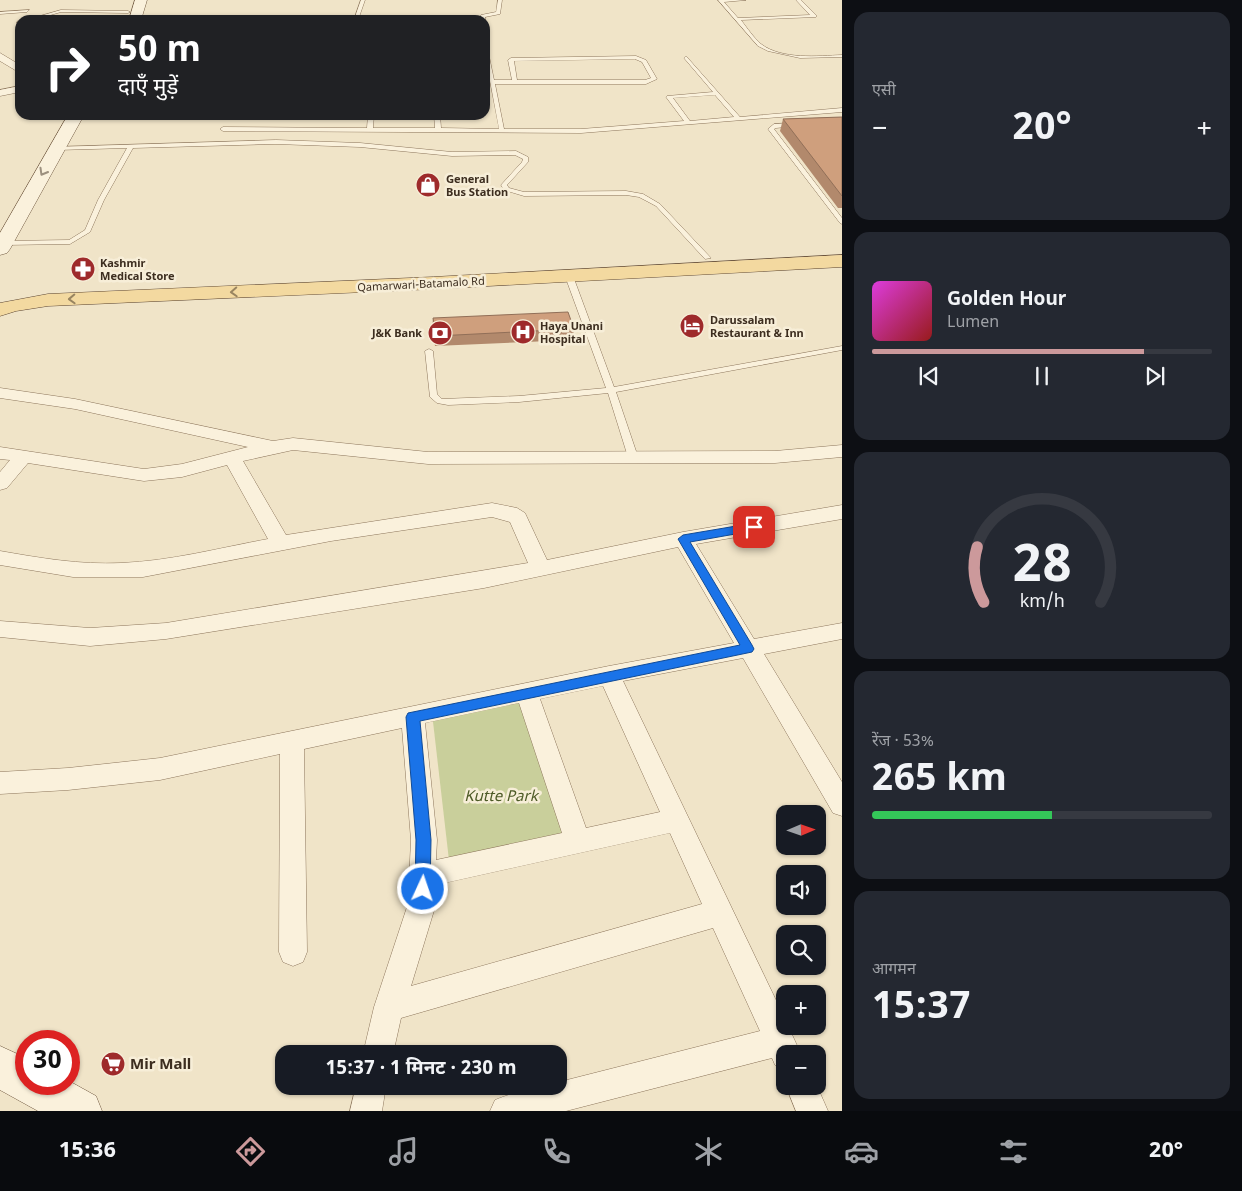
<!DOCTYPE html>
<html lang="hi">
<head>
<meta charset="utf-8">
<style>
	body { margin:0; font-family:Georgia,"Noto Sans Devanagari",serif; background:#242831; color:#f1f3f6; height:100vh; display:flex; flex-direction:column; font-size:19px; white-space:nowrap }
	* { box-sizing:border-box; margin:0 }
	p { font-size:16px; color:#9ea1a6 }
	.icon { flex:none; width:28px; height:28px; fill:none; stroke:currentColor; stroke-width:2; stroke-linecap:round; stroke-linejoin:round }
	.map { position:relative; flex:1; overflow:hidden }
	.sheet { display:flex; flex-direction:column; gap:12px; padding:12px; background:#0d0f14; width:400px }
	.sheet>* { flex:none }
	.banner { position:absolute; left:15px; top:15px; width:475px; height:105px; border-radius:15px; box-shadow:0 1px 4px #0004; background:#202124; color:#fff; overflow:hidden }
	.needle { width:32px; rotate:88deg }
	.fabs { position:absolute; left:776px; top:805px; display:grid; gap:10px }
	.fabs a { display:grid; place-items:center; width:50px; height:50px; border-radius:10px; background:#171b24; box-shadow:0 1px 4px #0004; font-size:25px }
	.speed { position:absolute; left:15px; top:1030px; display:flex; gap:10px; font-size:25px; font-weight:700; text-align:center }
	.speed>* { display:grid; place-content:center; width:65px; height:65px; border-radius:50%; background:#171b24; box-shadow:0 1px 4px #0004; line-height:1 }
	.speed .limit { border:8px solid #d22; background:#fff; color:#111 }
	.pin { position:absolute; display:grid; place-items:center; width:42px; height:42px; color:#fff; margin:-21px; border-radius:10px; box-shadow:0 2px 8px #0006 }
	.me { position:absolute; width:55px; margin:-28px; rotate:3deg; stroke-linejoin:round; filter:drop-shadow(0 0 4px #0008) }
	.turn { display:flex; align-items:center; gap:18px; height:105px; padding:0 20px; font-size:22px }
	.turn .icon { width:65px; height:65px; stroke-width:2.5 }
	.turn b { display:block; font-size:35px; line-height:42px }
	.big { font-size:38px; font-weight:700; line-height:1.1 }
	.sheet .card { flex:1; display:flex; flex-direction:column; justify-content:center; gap:8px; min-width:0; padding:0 18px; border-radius:15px; background:#242831 }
	.sheet .dial { align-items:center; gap:0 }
	.dial svg { height:130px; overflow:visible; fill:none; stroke:#363941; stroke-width:7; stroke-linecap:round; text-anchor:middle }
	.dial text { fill:#f1f3f6; stroke:none }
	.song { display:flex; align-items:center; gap:15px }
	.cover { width:60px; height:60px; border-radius:8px; background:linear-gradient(135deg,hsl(300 70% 55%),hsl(0 70% 35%)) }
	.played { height:5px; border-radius:2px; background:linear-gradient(90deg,#cc999b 80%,#363941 80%) }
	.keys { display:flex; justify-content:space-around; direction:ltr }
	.heat { display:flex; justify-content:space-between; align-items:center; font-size:28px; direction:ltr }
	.charge { height:8px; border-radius:4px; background:linear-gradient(90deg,#34c759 53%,#363941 0) }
	.trip { position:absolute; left:275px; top:1045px; width:292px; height:50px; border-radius:15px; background:#171b24; box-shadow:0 1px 4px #0004; font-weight:700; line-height:50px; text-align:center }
	.tabs { display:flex; height:80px; justify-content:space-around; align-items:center; background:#090b0e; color:#9ea1a6 }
	.tabs .icon { width:35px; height:35px }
	.tabs .on { color:#cc999b }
	.tabs b { font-size:22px; color:#f1f3f6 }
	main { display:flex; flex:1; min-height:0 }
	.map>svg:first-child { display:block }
	.green { fill:#c9cf9b }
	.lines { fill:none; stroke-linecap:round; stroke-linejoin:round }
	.lane-casing { stroke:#8d765c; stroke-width:1 }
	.street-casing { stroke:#8d765c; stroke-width:1 }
	.secondary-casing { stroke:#6f573f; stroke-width:1 }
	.primary-casing { stroke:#5b4430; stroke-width:1 }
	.lane { fill:#faf1dc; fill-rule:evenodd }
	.street { fill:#faf1dc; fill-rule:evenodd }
	.secondary { fill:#faf1dc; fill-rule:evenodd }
	.primary { fill:#f3d9a0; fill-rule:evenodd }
	.wall { fill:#b2896c }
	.building { fill:#cf9f7d; stroke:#916f58 }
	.oneway { stroke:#9c907e }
	.oneway2 { stroke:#988460 }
	.route { fill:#1a73e8; stroke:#114b97 }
	.labels { text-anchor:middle; stroke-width:5; stroke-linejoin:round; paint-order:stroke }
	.far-poi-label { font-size:11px; font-weight:bold; fill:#3d2e20; stroke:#f7eed8; text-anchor:start }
	.far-street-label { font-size:11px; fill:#3d2e20; stroke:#f7eed8 }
	.near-park-label { font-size:15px; font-style:italic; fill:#4d5a26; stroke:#f7eed8 }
	.near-poi-label { font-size:15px; font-weight:bold; fill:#3d2e20; stroke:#f7eed8; text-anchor:start }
</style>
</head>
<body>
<main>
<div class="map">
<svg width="842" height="1111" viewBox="0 0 842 1111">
	<rect width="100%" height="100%" fill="#f0e4c8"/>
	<!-- green -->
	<polygon class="green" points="527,693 578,841 450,869 432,713"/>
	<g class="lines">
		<defs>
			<g id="lane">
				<polygon points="361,0 365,0 358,20 354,20"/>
				<polygon points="498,0 502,0 500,14 485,17 485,20 481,20 481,15 496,12"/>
				<path d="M718,0h28l-22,2 14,16 72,-3 -14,-15h5l15,15v2l-75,3c6,8 13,18 20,24 21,16 57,12 81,11v2l-42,1 -32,-7 -10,-5z"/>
				<polygon points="29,10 27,12 0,14 0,12"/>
				<polygon points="61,10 128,11 130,12 128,13 61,12 33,20 26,20"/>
				<polygon points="18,21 20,21 20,24 17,23"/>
				<path d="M485,54l4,2 5,24h18l-4,-20 3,-2 125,-2 10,4 11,19 -11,5h-151l9,45h77l103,-8 -18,-24 1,-1 46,-4 -29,-34 2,-2 54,61 102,-9v4l-261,21 -358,-2 -3,-2 3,-2 144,1 1,-13h6l-1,13h62l-1,-13h6l1,13 58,1zM635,59l7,3 9,16 -6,2h-128l-3,-19zM715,95l19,22 -44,4 -17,-23z"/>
				<polygon points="793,123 795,124 795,126 776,128 774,129 842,218 842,224 840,223 768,129 774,124"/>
				<polygon points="276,140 360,143 452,152 516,151 528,157 528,162 507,185 509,188 524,192 626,191 643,194 660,204 711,258 705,259 656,206 639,197 626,195 524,196 504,190 501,185 522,162 523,159 515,155 452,156 360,147 276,144 133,148 104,200 90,232 70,244 3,245 0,244 3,241 69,240 85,230 98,200 127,148 57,150 54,148 55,147"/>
				<polygon points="566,274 573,276 614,387 842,346 842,350 616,392 638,457 633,460 628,457 608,393 519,402 448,405 437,403 430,397 425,351 429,349 433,351 437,394 442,399 519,396 606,388 565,276"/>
			</g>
			<g id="street">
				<polygon points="0,53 20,65 20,73 0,61"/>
				<polygon points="20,86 20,92 0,96 0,90"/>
				<path d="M0,388l75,11 198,42 20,-3 135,14 347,-1 67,-6v12l-67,6 -347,1 -135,-14 -50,11 43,74 206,-32 25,5 8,5 22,47 136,-28 159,-27v14l-146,25 58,95 88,-16v16l-78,15 78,128v34l-9,-3 -90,-155 -120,23 162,338v7h3l13,28h-16v15l-10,-4 -3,-7 -206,53h-76l5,-11c20,-8 42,-14 64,-14v-4l201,-51 -47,-103 -312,90 -8,36h-30l11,-47 34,-103 3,-64 -9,-112 -98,21 3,203 -4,10 -10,4 -10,-4 -4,-10 1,-198 -120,26 -92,10 -68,4v-22l68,-4 92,-10 449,-92 125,-23 -56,-96 -194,41 -318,51 -76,7 -90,-9v-16l90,7 76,-5 362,-60 -18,-41 -18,-5 -161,24 -188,36h-70l-73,-12v-14c40,7 80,14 121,12 50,-2 98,-15 147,-24l-41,-74 -45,12 -38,4 -116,-18 -21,25 -7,2v-18l10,-12 -10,-1v-12l144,22 38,-5 66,-17 -173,-38 -75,-11zM603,686l57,126 -74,16 -46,-129zM519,703l43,130 -126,27 1,-20 -12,-117zM670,833l32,71 -291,82 25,-82v-19z"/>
				<polygon points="356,1086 386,1086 382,1111 350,1111"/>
				<polygon points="786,1086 817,1086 828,1111 796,1111"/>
			</g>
			<g id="secondary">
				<polygon points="135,0 147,0 141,20 129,20"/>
				<polygon points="68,115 84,115 10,249 7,253 0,255 0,233"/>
				<polygon points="0,1046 26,1058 26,1084 69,1084 69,1081 96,1096 102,1111 38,1111 0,1090"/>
			</g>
			<polygon id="primary" points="842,255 842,267 433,289 48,306 16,311 0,316 0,303 48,294 433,277"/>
		</defs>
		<!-- lane casing -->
		<use href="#lane" class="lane-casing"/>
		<!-- street casing -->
		<use href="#street" class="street-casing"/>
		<!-- secondary casing -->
		<use href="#secondary" class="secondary-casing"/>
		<!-- primary casing -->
		<use href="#primary" class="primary-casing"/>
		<!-- lane -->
		<use href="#lane" class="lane"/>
		<!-- street -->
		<use href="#street" class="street"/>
		<!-- secondary -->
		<use href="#secondary" class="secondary"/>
		<!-- primary -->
		<use href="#primary" class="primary"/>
	</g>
	<!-- wall -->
	<g class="wall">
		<polygon points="842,117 842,208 838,208 780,131 783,119"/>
		<polygon points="433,318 574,329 573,340 435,346 432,329"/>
	</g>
	<!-- building -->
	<g class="building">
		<polygon points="842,117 842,196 783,119"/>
		<polygon points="568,312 574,329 436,336 433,318"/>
	</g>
	<!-- one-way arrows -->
	<defs><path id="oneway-chevron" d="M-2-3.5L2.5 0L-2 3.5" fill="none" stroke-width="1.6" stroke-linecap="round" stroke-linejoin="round" transform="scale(1.25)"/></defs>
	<use class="oneway" href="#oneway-chevron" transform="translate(43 172) rotate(120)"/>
	<g class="oneway2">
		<use href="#oneway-chevron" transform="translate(234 292) rotate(177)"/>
		<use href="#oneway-chevron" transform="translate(72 299) rotate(178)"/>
	</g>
	<!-- route -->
	<polygon class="route" points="754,523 759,527 758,530 690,542 752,645 754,649 752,652 420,721 431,840 430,889 428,894 423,897 417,894 415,889 416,840 406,717 408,713 740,645 678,539 683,535"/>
	<!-- icons -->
	<defs>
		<symbol id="shop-disc" viewBox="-11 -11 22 22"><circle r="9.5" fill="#9e2a2b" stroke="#f7eed8"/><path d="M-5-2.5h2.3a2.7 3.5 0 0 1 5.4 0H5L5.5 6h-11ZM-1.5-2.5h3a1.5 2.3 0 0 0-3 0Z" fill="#fff"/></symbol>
		<symbol id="pharmacy-disc" viewBox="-11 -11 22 22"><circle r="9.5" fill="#9e2a2b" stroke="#f7eed8"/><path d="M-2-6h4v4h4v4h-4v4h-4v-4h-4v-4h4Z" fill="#fff"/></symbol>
		<symbol id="hotel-disc" viewBox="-11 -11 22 22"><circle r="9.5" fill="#9e2a2b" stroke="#f7eed8"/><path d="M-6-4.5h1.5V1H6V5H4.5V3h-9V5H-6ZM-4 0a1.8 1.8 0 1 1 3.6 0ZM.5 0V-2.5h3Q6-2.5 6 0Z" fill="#fff"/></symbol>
		<symbol id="hospital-disc" viewBox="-11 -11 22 22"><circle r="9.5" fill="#9e2a2b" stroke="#f7eed8"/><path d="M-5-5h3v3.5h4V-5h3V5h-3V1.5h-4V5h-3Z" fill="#fff"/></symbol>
		<symbol id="bank-disc" viewBox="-11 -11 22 22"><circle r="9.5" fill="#9e2a2b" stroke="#f7eed8"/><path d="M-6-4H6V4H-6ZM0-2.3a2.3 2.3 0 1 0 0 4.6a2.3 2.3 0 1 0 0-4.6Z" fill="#fff"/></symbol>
		<symbol id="supermarket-disc" viewBox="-11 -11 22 22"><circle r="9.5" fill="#9e2a2b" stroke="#f7eed8"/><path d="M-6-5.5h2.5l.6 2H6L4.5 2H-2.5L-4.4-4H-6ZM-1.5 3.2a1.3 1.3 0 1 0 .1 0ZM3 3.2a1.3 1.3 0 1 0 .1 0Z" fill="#fff"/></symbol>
	</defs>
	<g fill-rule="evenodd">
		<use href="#shop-disc" x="414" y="171" width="28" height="28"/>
		<use href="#pharmacy-disc" x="69" y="255" width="28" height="28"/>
		<use href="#hotel-disc" x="678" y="312" width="28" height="28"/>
		<use href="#hospital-disc" x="509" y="318" width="28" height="28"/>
		<use href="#bank-disc" x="426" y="319" width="28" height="28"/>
		<use href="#supermarket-disc" x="99" y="1050" width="28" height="28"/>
	</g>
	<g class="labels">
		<!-- far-poi labels -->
		<g class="far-poi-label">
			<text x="446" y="183">General<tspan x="446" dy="13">Bus Station</tspan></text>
			<text x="100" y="267">Kashmir<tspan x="100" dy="13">Medical Store</tspan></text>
			<text x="710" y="324">Darussalam<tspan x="710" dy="13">Restaurant &amp; Inn</tspan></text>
			<text x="540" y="330">Haya Unani<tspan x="540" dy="13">Hospital</tspan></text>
			<text x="422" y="337" text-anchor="end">J&amp;K Bank</text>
		</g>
		<!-- far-street labels -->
		<g class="far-street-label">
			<text transform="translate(421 284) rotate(-3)" y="4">Qamarwari-Batamalo Rd</text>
		</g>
		<!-- near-park labels -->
		<g class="near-park-label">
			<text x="501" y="801">Kutte Park</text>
		</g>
		<!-- near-poi labels -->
		<g class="near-poi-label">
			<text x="130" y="1069">Mir Mall</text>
		</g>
	</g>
</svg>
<div class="fabs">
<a><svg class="needle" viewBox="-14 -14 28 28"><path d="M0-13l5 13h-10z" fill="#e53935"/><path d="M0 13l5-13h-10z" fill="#9ea1a6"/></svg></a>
<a><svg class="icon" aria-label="sound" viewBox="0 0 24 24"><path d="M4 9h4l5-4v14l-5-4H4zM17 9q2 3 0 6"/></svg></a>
<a><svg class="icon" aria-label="search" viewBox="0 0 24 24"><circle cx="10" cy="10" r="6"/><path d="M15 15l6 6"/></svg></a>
<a>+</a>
<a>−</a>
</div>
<div class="speed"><div class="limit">30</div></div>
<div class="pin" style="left:754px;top:527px;background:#d93025"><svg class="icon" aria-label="arrive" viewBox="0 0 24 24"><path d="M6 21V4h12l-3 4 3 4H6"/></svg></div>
<svg class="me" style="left:423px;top:889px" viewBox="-20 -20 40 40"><circle r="17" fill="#1a73e8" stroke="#fff" stroke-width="3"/><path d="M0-11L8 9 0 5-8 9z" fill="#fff"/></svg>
<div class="trip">15:37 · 1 मिनट · 230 m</div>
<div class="banner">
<div class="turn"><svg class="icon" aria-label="right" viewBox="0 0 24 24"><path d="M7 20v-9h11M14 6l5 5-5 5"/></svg><div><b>50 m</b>दाएँ मुड़ें</div></div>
</div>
</div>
<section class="sheet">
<div class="card"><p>एसी</p>
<div class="heat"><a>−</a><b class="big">20°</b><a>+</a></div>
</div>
<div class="card">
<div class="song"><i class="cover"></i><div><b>Golden Hour</b><p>Lumen</p></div></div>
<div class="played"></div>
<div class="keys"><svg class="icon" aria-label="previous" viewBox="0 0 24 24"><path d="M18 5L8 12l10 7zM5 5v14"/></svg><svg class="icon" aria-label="pause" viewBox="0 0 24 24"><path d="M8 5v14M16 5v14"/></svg><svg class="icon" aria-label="next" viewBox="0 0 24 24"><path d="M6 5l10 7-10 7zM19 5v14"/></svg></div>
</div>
<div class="card dial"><svg viewBox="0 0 100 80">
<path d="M14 69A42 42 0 1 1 86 69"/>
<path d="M14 69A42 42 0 0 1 10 35" stroke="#cc999b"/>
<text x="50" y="56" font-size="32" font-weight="700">28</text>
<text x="50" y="72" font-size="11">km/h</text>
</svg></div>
<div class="card"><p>रेंज · 53%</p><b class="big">265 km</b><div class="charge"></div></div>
<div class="card"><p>आगमन</p><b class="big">15:37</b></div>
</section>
</main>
<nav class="tabs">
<b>15:36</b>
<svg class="icon on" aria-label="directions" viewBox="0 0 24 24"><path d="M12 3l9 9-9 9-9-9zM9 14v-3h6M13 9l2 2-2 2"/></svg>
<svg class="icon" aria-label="music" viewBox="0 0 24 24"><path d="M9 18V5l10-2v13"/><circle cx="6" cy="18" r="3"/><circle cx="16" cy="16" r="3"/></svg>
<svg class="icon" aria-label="phone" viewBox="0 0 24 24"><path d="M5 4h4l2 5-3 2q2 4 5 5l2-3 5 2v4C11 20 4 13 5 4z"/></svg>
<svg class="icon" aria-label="climate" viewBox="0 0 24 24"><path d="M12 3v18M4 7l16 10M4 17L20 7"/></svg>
<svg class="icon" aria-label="car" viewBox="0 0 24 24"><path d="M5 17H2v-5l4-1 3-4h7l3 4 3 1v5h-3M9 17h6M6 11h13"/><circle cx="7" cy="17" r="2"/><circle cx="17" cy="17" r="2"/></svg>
<svg class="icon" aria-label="filters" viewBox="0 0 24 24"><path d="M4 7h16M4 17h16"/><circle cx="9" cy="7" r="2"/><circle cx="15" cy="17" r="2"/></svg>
<b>20°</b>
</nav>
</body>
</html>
